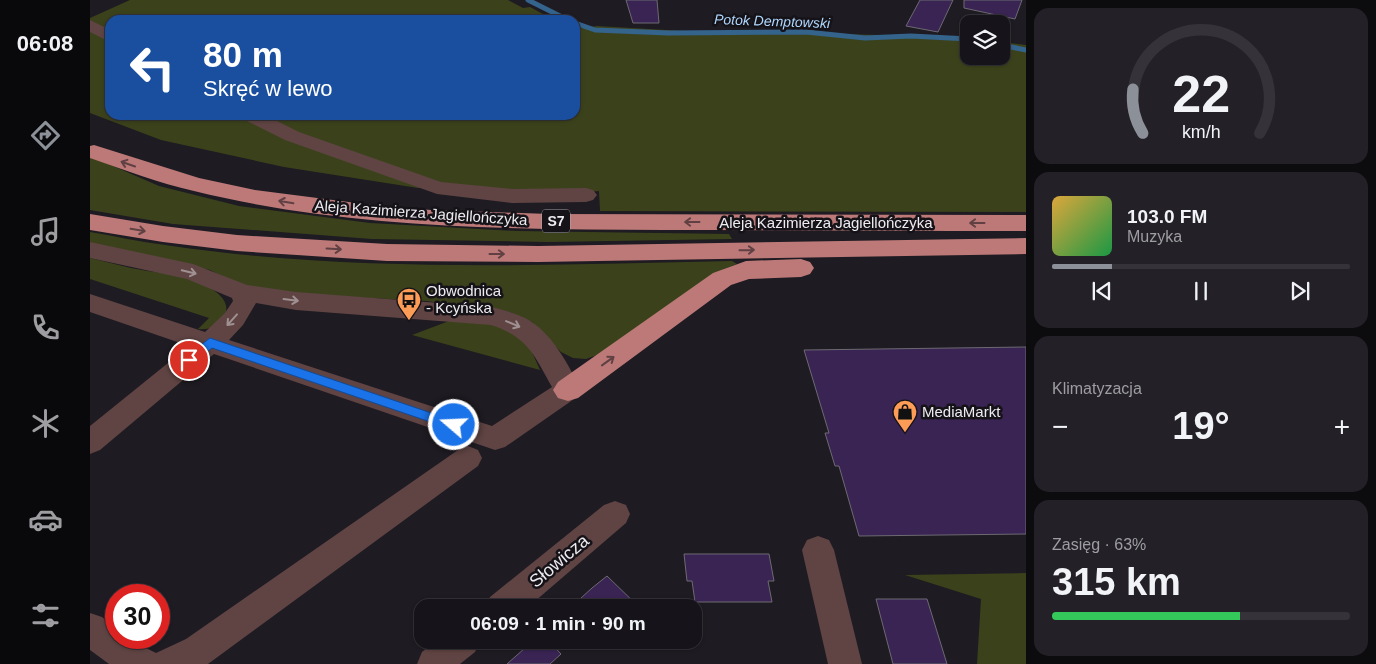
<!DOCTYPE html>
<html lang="pl">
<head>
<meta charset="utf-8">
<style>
	body { margin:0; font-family:Helvetica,sans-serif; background:#232127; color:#f1f3f6; height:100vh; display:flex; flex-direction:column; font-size:19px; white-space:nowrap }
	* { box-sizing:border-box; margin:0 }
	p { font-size:16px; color:#9e9ea2 }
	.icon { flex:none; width:28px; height:28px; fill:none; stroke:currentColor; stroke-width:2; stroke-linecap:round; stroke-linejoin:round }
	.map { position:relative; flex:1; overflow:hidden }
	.drawer { display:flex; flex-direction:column; gap:8px; padding:8px; background:#0c0b0e; width:350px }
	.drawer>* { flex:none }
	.hud { position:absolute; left:15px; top:15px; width:475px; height:105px; border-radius:15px; box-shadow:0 1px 4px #0004,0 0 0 1px #353339; background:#1a4fa0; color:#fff; overflow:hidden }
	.tools { position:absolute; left:870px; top:15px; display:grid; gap:10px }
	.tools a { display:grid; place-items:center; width:50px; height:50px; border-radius:10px; background:#16141a; box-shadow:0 1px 4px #0004,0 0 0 1px #353339; font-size:25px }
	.speed { position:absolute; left:15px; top:584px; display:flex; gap:10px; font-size:25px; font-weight:700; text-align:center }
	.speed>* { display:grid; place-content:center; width:65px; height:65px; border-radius:50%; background:#16141a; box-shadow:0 1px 4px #0004,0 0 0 1px #353339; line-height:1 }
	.speed .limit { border:8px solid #d22; background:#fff; color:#111 }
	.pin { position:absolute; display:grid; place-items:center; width:42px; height:42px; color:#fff; margin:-21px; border:2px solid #fff; border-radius:50%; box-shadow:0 1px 5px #0007 }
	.me { position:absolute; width:55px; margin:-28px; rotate:289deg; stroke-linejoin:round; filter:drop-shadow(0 0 4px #0008) }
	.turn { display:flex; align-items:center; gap:18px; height:105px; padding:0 15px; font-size:22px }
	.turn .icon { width:65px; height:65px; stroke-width:2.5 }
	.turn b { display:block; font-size:35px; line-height:42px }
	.big { font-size:38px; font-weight:700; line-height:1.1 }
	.drawer .tile { flex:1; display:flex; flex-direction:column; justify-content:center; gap:8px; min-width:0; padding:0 18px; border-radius:15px; background:#232127 }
	.drawer .dial { align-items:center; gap:0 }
	.dial svg { height:130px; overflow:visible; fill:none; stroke:#353339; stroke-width:7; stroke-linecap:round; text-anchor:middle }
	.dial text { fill:#f1f3f6; stroke:none }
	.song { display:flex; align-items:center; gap:15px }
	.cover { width:60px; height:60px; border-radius:8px; background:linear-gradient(135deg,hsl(40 70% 55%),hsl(140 70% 35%)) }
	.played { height:5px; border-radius:2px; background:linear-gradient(90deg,#8c9099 20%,#353339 20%) }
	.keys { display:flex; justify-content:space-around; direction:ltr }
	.heat { display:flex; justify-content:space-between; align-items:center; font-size:28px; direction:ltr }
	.charge { height:8px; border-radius:4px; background:linear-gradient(90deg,#34c759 63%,#353339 0) }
	.trip { position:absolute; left:324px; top:599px; width:288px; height:50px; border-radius:15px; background:#16141a; box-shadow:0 1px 4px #0004,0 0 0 1px #353339; font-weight:700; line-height:50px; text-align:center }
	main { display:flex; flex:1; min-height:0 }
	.tab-bar { display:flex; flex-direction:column; width:90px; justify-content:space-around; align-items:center; background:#09080a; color:#9e9ea2 }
	.tab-bar .icon { width:35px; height:35px }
	.tab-bar .active { color:#8c9099 }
	.tab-bar b { font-size:22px; color:#f1f3f6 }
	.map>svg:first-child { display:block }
	.green { fill:#3b421b }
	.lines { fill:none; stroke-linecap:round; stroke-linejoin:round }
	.stream { stroke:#34638c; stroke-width:5 }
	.building { fill:#392453; stroke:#6d6a72 }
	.minor { fill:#5f4443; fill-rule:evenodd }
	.highway { fill:#bc7978; fill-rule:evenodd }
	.oneway { stroke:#604043 }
	.oneway2 { stroke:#9f9091 }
	.route { fill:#1a73e8; stroke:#114b97 }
	.labels { text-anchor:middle; stroke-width:5; stroke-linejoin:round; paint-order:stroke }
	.far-water-label { font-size:14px; font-style:italic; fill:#b0d8ff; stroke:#151218 }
	.shield { fill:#151218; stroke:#adabb0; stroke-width:1 }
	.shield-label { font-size:14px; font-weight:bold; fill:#eeecf1 }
	.street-label { font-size:15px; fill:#eeecf1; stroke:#151218 }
	.poi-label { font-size:15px; fill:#eeecf1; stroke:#151218; text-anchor:start }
	.near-street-label { font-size:18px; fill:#eeecf1; stroke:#151218 }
</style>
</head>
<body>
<main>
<nav class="tab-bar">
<b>06:08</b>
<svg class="icon active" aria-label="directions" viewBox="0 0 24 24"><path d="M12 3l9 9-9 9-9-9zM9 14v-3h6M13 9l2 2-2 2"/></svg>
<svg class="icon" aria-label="music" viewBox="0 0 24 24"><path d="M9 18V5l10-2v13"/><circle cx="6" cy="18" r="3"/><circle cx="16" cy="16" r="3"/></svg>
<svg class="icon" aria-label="phone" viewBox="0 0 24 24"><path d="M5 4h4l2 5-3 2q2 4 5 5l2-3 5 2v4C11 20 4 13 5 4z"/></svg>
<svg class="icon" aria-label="climate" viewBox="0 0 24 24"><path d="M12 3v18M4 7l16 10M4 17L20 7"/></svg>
<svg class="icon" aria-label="car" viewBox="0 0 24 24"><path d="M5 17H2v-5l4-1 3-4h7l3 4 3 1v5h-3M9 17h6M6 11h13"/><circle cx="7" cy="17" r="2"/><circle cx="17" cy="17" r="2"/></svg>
<svg class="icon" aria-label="filters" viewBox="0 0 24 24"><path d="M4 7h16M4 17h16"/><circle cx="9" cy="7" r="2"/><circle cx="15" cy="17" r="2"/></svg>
</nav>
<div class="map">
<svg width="936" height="664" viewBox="0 0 936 664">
	<rect width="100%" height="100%" fill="#1e1b22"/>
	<!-- green -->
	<g class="green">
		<polygon points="40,0 418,0 433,8 440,7 464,20 20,20 20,115 485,115 485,29 507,26 611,32 720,30 747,34 877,37 879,37 879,56 911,56 911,42 936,45 936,212 510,211 509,191 463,195 364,188 328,188 194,167 71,140 0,113 0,18"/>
		<polygon points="0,156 69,186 149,206 280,223 426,231 639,234 642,239 458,242 282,239 83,224 0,210"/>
		<path d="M0,232c25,4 50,10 75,13 187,28 379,20 567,16l5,3 -13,5 -124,85 -14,5 -13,-1 -12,-6 -29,-30 -23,-10 -83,-11 -149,-8 -42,-10 -25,-13 -120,-27z"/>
		<path d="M0,258c14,3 27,7 41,10 29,6 60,6 85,24 22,16 6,40 -18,37l11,-11 -119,-39z"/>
		<polygon points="367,318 410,323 437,341 450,370 322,335"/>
		<polygon points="936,573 936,664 887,664 891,599 815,575"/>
	</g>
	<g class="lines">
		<!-- stream -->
		<g class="stream">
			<polyline points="438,0 478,20"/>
			<polyline points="485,23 505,30 578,33 716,32 775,38 821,36 879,39"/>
			<polyline points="911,45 936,50"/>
		</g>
	</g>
	<!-- building -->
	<g class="building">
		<polygon points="536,0 567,0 569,23 543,23"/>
		<polygon points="830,0 863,0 848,32 816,26"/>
		<polygon points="874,0 932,0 925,19 874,8"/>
		<polygon points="936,347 936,534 769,536 749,466 745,466 735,433 739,433 714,350"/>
		<polygon points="594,554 679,554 684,581 678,581 682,602 605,602 602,581 597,581"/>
		<polygon points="517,576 550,608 480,608 502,588"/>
		<polygon points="786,599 837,599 857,664 803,664"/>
		<polygon points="444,640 458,640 471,654 460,664 417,664"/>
	</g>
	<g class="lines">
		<!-- minor -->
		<g class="minor">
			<polygon points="0,20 20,30 20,42 0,32"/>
			<polygon points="151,115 175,115 209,132 351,182 422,189 496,188 503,190 507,195 503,200 496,202 422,203 347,194 195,140 153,119"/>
			<path d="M0,242l103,22 54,21 49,7 196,15c11,3 23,6 33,11 27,14 43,46 56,72l-4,7 -72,50 -10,3 -281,-96 -114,96 -10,4v-28l99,-80 -99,-34v-18l115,38 20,-19 8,-12 -1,-3 -45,-19 -97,-21zM166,303l40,7 195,15c37,12 43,30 61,62l-60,39 -263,-86 14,-15z"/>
			<polygon points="378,446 388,450 392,458 388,466 118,664 19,664 0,650 0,613 12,617 26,628 26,638 39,638 50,645 66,653 96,639 368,450"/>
			<polygon points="525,501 536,505 540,514 536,523 437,608 396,608 400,597 514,505"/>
			<polygon points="728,536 739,540 744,550 772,664 738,664 712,550 717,540"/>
			<polygon points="347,640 390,640 385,652 370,664 327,664 332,652"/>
		</g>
		<!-- highway -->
		<g class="highway">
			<path d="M4,145l105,33 56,12 117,15 59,5 118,4 477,1v16c-120,0 -240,-1 -361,-1 -157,-1 -317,-1 -471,-39 -35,-8 -70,-21 -104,-33v-12z"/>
			<polygon points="0,214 73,226 147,235 297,244 448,246 936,238 936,254 448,262 297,261 147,251 73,242 0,230"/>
			<polygon points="711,259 720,262 724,268 720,274 711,277 659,279 641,285 488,398 478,401 468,398 463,390 468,382 623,273 656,261"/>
		</g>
	</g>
	<!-- one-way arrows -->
	<defs><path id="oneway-shaft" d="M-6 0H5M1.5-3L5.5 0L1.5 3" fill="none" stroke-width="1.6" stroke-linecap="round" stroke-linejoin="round" transform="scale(1.25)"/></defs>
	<g class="oneway">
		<use href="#oneway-shaft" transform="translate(38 164) rotate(-161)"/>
		<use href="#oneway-shaft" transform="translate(196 202) rotate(-171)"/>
		<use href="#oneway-shaft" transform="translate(602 222) rotate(-180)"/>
		<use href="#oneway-shaft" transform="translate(887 223) rotate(-180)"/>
		<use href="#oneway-shaft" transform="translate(48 230) rotate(9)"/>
		<use href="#oneway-shaft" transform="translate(244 249) rotate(3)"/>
		<use href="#oneway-shaft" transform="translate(657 250) rotate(-1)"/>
		<use href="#oneway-shaft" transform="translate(407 254)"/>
		<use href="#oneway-shaft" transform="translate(518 361) rotate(-36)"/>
	</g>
	<g class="oneway2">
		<use href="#oneway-shaft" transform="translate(99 272) rotate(14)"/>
		<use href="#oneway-shaft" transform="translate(201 300) rotate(7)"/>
		<use href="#oneway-shaft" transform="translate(142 320) rotate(132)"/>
		<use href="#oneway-shaft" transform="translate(423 324) rotate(23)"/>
	</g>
	<!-- route -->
	<polygon class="route" points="120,338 368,422 370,425 368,429 364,430 122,348 103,363 95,363 93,360 95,357"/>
	<!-- icons -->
	<defs>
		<symbol id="bus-pin" viewBox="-11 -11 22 30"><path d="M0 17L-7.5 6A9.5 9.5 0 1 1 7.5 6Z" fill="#fd9c56" stroke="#151218"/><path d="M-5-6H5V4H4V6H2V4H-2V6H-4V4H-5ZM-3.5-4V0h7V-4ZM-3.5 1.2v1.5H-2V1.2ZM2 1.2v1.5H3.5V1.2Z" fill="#111"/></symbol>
		<symbol id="shop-pin" viewBox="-11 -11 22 30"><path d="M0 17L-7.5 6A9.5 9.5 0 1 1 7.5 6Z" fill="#fd9c56" stroke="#151218"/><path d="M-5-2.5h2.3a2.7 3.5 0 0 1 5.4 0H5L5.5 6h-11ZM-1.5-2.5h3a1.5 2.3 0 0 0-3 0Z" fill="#111"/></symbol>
	</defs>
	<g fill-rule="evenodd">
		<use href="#bus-pin" x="305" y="286" width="28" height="38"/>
		<use href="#shop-pin" x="801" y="398" width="28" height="38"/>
	</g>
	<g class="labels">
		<!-- far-water labels -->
		<g class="far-water-label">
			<text transform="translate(682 21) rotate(2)" y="5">Potok Demptowski</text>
		</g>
		<!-- shield labels -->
		<rect class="shield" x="452" y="209.5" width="28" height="23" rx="4"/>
		<g class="shield-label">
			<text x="466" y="226">S7</text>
		</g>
		<!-- street labels -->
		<g class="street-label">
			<text transform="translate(331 213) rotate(4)" y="5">Aleja Kazimierza Jagiellończyka</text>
			<text x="736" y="228">Aleja Kazimierza Jagiellończyka</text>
		</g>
		<!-- poi labels -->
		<g class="poi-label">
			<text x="336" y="296">Obwodnica<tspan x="336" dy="17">- Kcyńska</tspan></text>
			<text x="832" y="417">MediaMarkt</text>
		</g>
		<!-- near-street labels -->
		<g class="near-street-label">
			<text transform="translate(469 561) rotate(-40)" y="6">Słowicza</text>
		</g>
	</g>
</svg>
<div class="tools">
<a><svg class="icon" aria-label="layers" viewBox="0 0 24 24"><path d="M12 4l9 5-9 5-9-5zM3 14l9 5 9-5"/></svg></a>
</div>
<div class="speed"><div class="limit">30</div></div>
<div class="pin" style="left:99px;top:360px;background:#d93025"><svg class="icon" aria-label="arrive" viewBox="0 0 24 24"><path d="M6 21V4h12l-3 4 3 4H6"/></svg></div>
<svg class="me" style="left:364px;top:425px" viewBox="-20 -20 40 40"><circle r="17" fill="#1a73e8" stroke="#fff" stroke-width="3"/><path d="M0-11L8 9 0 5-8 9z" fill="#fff"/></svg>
<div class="trip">06:09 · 1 min · 90 m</div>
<div class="hud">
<div class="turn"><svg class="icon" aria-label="left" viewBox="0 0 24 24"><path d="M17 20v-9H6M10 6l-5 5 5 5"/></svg><div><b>80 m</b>Skręć w lewo</div></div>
</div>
</div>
<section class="drawer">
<div class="tile dial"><svg viewBox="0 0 100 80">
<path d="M14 69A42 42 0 1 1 86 69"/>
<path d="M14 69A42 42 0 0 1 8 42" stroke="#8c9099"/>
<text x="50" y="56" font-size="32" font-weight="700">22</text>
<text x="50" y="72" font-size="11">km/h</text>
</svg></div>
<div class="tile">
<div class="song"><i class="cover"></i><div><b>103.0 FM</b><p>Muzyka</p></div></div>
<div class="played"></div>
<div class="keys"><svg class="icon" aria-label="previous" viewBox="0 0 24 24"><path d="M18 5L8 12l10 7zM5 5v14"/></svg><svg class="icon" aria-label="pause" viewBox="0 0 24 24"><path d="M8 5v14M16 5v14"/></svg><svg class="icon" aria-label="next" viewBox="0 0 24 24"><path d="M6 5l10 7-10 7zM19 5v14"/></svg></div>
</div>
<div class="tile"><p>Klimatyzacja</p>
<div class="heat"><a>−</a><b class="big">19°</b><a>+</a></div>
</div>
<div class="tile"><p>Zasięg · 63%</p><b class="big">315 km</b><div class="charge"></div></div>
</section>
</main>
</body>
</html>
